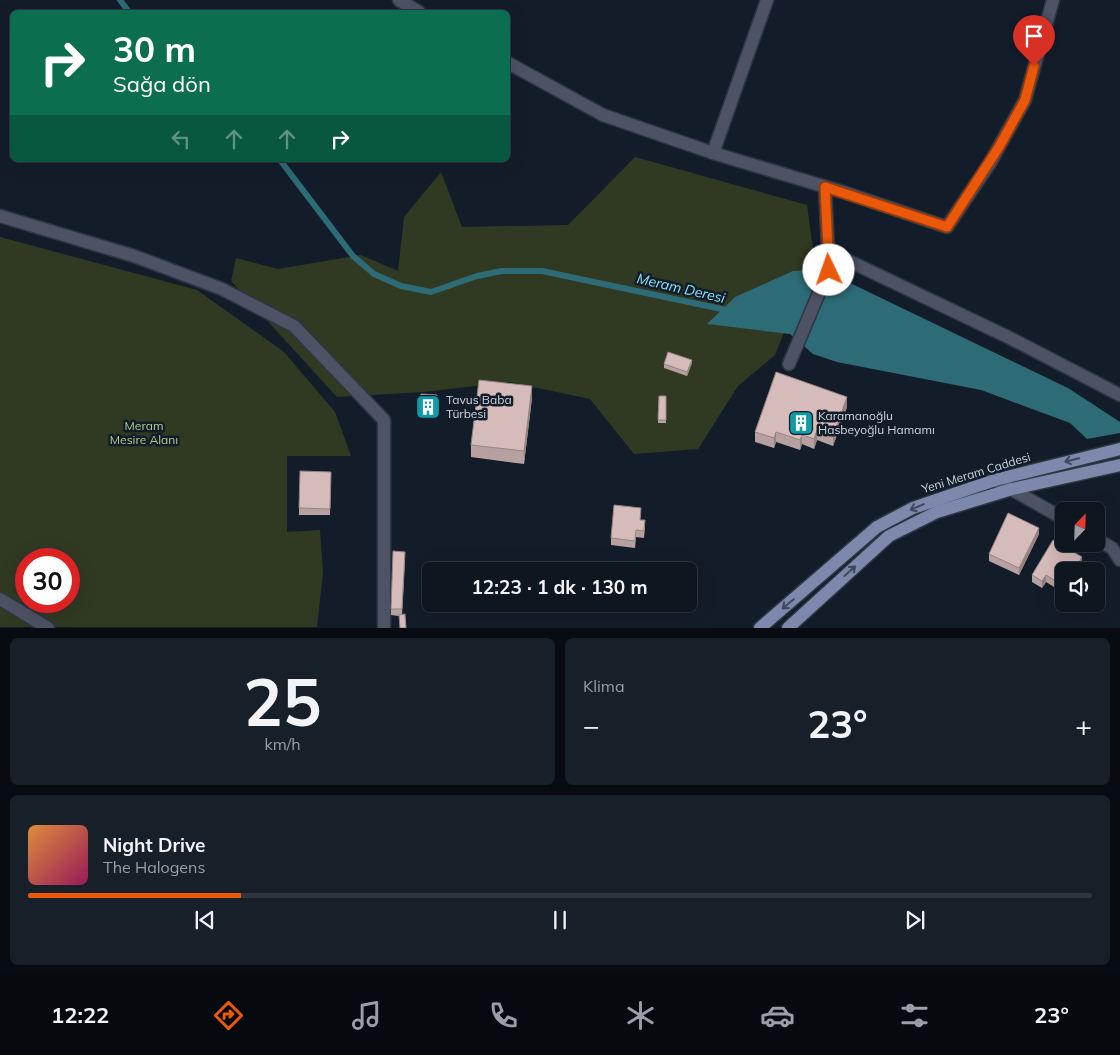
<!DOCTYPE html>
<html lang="tr">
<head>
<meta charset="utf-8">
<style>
	body { margin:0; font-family:Mulish,sans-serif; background:#171f29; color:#f1f3f6; height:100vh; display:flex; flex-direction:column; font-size:19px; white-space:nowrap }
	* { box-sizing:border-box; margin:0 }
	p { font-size:16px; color:#9b9fa5 }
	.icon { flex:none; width:28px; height:28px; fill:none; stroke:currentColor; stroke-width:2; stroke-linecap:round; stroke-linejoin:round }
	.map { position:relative; height:628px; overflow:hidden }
	.drawer { display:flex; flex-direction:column; gap:10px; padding:10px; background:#080c12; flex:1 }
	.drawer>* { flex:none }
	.hud { position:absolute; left:10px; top:10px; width:500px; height:152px; border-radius:8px; box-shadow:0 5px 20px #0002,0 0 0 1px #2e353e; background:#0b6e4f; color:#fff; overflow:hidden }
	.needle { width:32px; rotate:23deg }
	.tools { position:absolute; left:1055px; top:502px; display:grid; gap:10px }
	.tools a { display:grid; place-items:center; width:50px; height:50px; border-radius:8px; background:#0e1620; box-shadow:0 5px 20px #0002,0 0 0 1px #2e353e; font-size:25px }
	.speed { position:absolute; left:15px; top:548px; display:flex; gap:10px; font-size:25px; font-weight:700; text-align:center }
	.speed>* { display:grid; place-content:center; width:65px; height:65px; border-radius:50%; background:#0e1620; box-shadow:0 5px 20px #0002,0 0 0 1px #2e353e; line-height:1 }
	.speed .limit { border:8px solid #d22; background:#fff; color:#111 }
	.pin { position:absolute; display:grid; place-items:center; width:42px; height:42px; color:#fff; margin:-51px -21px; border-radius:50% 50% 50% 0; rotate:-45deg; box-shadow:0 0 5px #0007 }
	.pin .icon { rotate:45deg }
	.me { position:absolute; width:55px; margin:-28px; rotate:357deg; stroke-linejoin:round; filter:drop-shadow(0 0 4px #0008) }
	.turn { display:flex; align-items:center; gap:18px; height:105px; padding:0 20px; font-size:22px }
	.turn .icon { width:65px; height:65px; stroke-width:2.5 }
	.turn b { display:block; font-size:35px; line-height:42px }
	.lanes { display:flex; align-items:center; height:48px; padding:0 20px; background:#0003; justify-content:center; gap:25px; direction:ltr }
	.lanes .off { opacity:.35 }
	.big { font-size:38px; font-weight:700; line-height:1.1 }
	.drawer .card { flex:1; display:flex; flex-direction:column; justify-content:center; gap:8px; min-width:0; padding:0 18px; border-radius:8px; background:#171f29 }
	.drawer .dial { align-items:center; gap:0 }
	.dial b { font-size:65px; line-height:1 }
	.song { display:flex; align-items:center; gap:15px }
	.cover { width:60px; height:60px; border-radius:8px; background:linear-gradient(135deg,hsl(30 70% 55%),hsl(330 70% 35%)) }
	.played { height:5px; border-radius:2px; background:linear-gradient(90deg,#ea580c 20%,#2e353e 20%) }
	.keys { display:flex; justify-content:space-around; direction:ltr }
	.heat { display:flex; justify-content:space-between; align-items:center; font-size:28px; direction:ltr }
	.drawer .tiles { flex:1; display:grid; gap:10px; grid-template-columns:1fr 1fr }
	.card:last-child { grid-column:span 2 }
	.trip { position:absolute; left:422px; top:562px; width:275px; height:50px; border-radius:8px; background:#0e1620; box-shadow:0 5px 20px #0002,0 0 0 1px #2e353e; font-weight:700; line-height:50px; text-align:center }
	.dock { display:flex; height:80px; justify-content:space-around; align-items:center; background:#06090d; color:#9b9fa5 }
	.dock .icon { width:35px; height:35px }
	.dock .selected { color:#ea580c }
	.dock b { font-size:22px; color:#f1f3f6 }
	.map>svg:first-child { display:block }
	.green { fill:#303a22; fill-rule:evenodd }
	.water { fill:#2d6b77 }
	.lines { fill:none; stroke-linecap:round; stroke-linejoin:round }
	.stream { stroke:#2d6b77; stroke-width:6 }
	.minor-casing { stroke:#2d3743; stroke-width:15 }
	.major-casing { stroke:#2d3743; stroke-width:15 }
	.minor { stroke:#4d5264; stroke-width:12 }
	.major { stroke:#7d88ac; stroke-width:12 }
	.wall { fill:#b7a1a0 }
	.shaded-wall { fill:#958382 }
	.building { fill:#d5bbba; stroke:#958382 }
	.oneway { stroke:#3d485e }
	.route-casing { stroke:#983908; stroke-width:12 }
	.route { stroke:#ea580c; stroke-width:9 }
	.labels { text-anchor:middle; stroke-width:5; stroke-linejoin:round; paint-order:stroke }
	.poi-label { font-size:12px; fill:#cfd5de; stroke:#131d2a; text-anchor:start }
	.park-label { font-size:12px; fill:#b1ce8a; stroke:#131d2a }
	.street-label { font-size:12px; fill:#cfd5de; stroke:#131d2a }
	.water-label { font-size:14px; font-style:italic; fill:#85e5fa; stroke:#131d2a }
</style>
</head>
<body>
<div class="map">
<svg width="1120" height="628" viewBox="0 0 1120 628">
	<rect width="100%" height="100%" fill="#131d2a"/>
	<!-- green -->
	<g class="green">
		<polygon points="635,157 807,205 814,257 775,355 738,386 698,449 634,454 590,399 510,382 423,392 337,397 231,281 236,258 278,269 361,255 398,271 404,217 441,172 462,227 568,225"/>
		<path d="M0,237l197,53 87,62 51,60 16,44h-64v76l33,-2 3,43 -6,54h-317zM26,559h43v42h-43z"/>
	</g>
	<!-- water -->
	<polygon class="water" points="821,269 1068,388 1120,422 1120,433 1087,439 1070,423 981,390 837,362 813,354 790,334 707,324 735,297 793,271"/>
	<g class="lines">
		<!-- stream -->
		<g class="stream">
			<polyline points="120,0 129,12"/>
			<polyline points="280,160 353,256 374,274 401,286 431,292 477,276 502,271 542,271 731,311"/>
		</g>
		<defs>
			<g id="minor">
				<polyline points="399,0 419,12"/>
				<polyline points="508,63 603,115 713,153 843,192 947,227 990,163 1025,100 1053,0"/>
				<polyline points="713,153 767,0"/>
				<polyline points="0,216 134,256 222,289 294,326 384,420 384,628"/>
				<polyline points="828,251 1010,338 1120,395"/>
				<polyline points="789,364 829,269 825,187"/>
				<polyline points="995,480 1064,519"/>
				<polyline points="1096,539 1112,548 1120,560"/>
				<polyline points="0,599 48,628"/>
			</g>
			<g id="major">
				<polyline points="760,628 877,527 913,508 995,480 1120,449"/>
				<polyline points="788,628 889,536 937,512 1012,489 1120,465"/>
			</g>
		</defs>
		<!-- minor casing -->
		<use href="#minor" class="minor-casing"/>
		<!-- major casing -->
		<use href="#major" class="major-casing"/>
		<!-- minor -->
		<use href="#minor" class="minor"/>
		<!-- major -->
		<use href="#major" class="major"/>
	</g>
	<!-- wall -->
	<g class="wall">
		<polygon points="692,363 687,376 664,368 664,364"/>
		<polygon points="437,395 435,417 419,415 419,412"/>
		<polygon points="659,396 666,396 666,423 658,423"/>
		<polygon points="532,398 524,464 471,457 471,445"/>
		<polygon points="847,407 833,446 817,440 814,449 802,444 800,450 776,442 774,448 755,442 755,432"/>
		<polygon points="331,472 330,515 299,515 299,508"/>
		<polygon points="641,515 640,520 645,527 644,538 636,537 635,548 611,545 611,538"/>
		<polygon points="1039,534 1019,575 989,561 989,554"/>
		<polygon points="405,559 402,615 399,616 391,615 391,609"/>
		<polygon points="1082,564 1064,571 1064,593 1046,582 1042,588 1032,582 1032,575"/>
	</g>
	<!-- shaded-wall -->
	<g class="shaded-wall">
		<polygon points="692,360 692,363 687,376 687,372"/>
		<polygon points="532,386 532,398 524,464 524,451"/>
		<polygon points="847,397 847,407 833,446 833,436"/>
		<polygon points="817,430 817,440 814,449 814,439"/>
		<polygon points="776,432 776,442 774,448 774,438"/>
		<polygon points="802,435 802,444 800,450 800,440"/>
		<polygon points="1039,528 1039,534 1019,575 1019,568"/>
		<polygon points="1082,557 1082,564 1078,571 1074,571"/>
		<polygon points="1046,575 1046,582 1042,588 1042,581"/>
	</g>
	<!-- building -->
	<g class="building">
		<polygon points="668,352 692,360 687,372 664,364"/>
		<polygon points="776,372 847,397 833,436 817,430 814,439 802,435 800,440 776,432 774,438 755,432"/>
		<polygon points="479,380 532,386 524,451 471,445"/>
		<polygon points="421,394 437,395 435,414 419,412"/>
		<polygon points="659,396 666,396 666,420 658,420"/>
		<polygon points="300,471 331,472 330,509 299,508"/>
		<polygon points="614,505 641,508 640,520 645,520 644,531 636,530 635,541 611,538"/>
		<polygon points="1008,513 1039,528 1019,568 989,554"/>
		<polygon points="1053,540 1082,557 1074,571 1064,571 1064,586 1046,575 1042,581 1032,575"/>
		<polygon points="393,551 405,552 402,609 391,609"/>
		<polygon points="405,614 406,628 400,628 399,615"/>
	</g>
	<!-- one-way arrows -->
	<defs><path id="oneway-shaft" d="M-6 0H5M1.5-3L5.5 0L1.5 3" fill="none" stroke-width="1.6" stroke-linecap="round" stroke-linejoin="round" transform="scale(1.25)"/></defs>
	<g class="oneway">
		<use href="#oneway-shaft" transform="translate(1072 460) rotate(167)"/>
		<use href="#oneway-shaft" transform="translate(917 507) rotate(157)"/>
		<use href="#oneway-shaft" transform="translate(850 571) rotate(-42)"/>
		<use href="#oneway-shaft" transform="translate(788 604) rotate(140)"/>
	</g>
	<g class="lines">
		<defs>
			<polyline id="route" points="829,270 825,187 947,227 999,147 1025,100 1034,66"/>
		</defs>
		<!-- route casing -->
		<use href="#route" class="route-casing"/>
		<!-- route -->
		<use href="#route" class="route"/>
	</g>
	<!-- icons -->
	<defs>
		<symbol id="building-square" viewBox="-11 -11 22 22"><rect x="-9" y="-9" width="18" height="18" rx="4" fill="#0f9aa8" stroke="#131d2a"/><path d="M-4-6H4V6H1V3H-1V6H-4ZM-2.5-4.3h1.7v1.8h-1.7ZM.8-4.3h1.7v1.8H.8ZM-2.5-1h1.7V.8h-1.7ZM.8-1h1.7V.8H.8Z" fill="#fff"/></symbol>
	</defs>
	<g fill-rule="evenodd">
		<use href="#building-square" x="414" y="393" width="28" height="28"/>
		<use href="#building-square" x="787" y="409" width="28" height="28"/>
	</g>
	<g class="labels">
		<!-- poi labels -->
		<g class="poi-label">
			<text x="446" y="404">Tavus Baba<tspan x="446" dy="14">Türbesi</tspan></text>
			<text x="818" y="420">Karamanoğlu<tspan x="818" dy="14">Hasbeyoğlu Hamamı</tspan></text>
		</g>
		<!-- park labels -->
		<g class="park-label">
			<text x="144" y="430">Meram<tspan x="144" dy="14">Mesire Alanı</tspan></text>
		</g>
		<!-- street labels -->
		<g class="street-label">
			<text transform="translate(976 473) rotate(-17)" y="4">Yeni Meram Caddesi</text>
		</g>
		<!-- water labels -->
		<g class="water-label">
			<text transform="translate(681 288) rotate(13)" y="5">Meram Deresi</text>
		</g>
	</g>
</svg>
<div class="tools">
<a><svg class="needle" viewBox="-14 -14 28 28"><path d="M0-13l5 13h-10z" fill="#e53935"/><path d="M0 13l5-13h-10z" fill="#9b9fa5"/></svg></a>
<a><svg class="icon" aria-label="sound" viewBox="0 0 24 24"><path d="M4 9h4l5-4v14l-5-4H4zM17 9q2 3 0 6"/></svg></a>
</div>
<div class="speed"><div class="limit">30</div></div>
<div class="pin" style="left:1034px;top:66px;background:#d93025"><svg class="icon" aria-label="arrive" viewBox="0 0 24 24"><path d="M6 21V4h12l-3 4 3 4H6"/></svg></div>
<svg class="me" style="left:829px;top:270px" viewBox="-20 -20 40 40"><circle r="19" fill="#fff"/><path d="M0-13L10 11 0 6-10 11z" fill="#ea580c"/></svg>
<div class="trip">12:23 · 1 dk · 130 m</div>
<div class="hud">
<div class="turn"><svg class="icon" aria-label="right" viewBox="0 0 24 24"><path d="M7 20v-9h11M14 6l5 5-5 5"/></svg><div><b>30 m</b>Sağa dön</div></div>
<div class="lanes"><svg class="icon off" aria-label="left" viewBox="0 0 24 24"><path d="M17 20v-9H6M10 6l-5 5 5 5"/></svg><svg class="icon off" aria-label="ahead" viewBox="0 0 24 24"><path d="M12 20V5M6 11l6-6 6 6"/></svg><svg class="icon off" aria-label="ahead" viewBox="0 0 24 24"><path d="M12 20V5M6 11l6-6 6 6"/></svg><svg class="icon" aria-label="right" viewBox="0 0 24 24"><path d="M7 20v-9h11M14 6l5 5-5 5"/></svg></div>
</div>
</div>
<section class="drawer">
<div class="tiles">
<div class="card dial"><b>25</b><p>km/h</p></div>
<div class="card"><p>Klima</p>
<div class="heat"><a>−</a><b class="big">23°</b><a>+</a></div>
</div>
<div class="card">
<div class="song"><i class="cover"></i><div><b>Night Drive</b><p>The Halogens</p></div></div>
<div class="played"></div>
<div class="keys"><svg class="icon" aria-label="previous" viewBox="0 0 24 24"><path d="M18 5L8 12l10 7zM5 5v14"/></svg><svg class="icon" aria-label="pause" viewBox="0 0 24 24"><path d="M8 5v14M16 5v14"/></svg><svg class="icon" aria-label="next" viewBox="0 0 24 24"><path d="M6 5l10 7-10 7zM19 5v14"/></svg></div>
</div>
</div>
</section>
<nav class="dock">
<b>12:22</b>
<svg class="icon selected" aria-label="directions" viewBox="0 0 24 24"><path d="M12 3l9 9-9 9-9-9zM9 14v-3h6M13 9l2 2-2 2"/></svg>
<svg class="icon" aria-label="music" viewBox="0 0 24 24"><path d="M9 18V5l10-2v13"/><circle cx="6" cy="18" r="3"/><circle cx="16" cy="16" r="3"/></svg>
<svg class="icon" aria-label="phone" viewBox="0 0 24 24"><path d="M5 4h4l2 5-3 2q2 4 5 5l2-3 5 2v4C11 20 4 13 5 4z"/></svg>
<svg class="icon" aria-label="climate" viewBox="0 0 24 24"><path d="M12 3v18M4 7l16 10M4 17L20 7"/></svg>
<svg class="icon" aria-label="car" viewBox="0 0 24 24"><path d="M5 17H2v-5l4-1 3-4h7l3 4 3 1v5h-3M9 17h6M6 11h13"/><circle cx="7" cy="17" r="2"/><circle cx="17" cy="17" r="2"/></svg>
<svg class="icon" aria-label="filters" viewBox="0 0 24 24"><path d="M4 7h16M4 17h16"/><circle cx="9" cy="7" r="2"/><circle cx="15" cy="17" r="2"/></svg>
<b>23°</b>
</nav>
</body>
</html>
